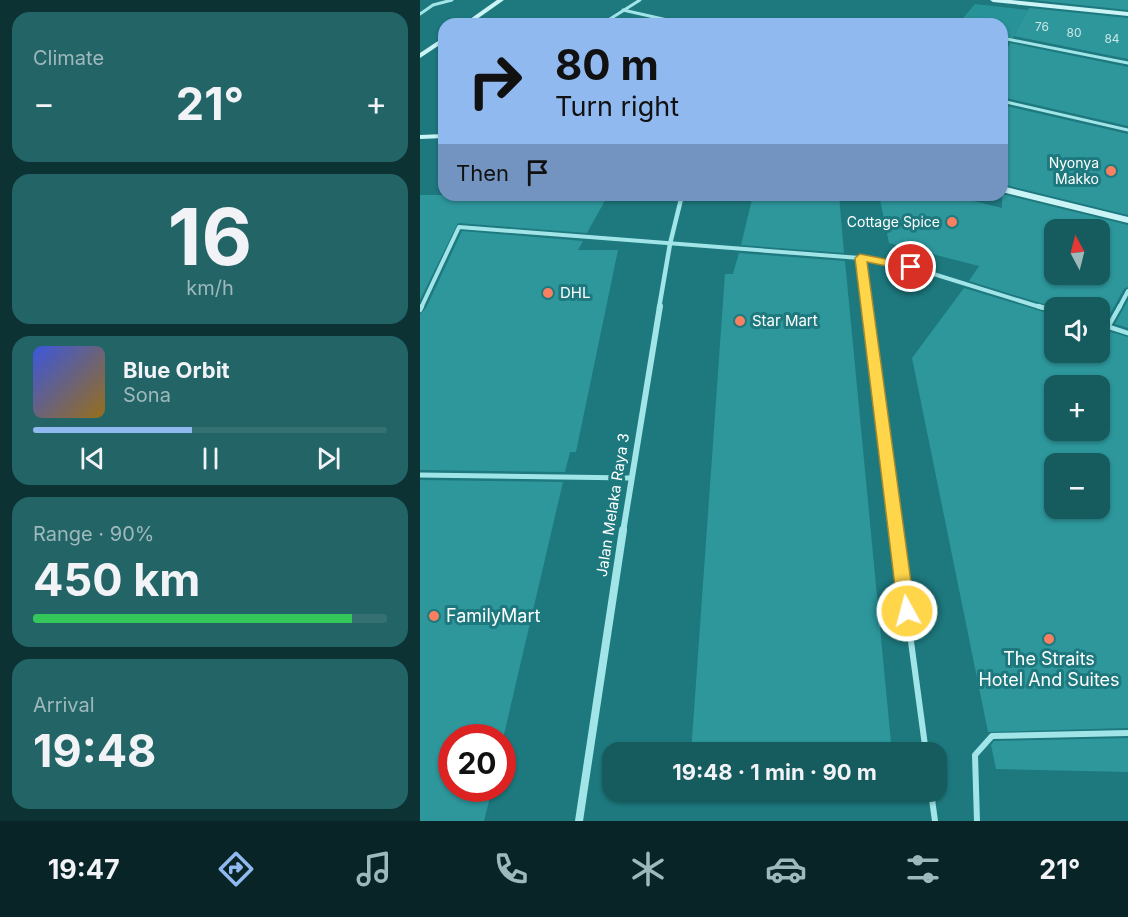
<!DOCTYPE html>
<html lang="en">
<head>
<meta charset="utf-8">
<style>
	body { margin:0; font-family:Inter,sans-serif; background:#236467; color:#f1f3f6; height:100vh; display:flex; flex-direction:column; font-size:22px; white-space:nowrap }
	* { box-sizing:border-box; margin:0 }
	p { font-size:20px; color:#9eb9bc }
	.icon { flex:none; width:33px; height:33px; fill:none; stroke:currentColor; stroke-width:2; stroke-linecap:round; stroke-linejoin:round }
	.map { position:relative; flex:1; overflow:hidden }
	.panel { display:flex; flex-direction:column; gap:12px; padding:12px; background:#0c3234; width:420px }
	.panel>* { flex:none }
	.hud { position:absolute; left:18px; top:18px; width:570px; height:183px; border-radius:18px; box-shadow:0 2px 4px #0004; background:#90b9f0; color:#111; overflow:hidden }
	.needle { width:39px; rotate:353deg }
	.fabs { position:absolute; left:624px; top:219px; display:grid; gap:12px }
	.fabs a { display:grid; place-items:center; width:66px; height:66px; border-radius:12px; background:#165b5e; box-shadow:0 2px 4px #0004; font-size:30px }
	.speed { position:absolute; left:18px; top:724px; display:flex; gap:12px; font-size:30px; font-weight:700; text-align:center }
	.speed>* { display:grid; place-content:center; width:78px; height:78px; border-radius:50%; background:#165b5e; box-shadow:0 2px 4px #0004; line-height:1 }
	.speed .limit { border:9px solid #d22; background:#fff; color:#111 }
	.pin { position:absolute; display:grid; place-items:center; width:51px; height:51px; color:#fff; margin:-26px; border:3px solid #fff; border-radius:50%; box-shadow:0 2px 6px #0007 }
	.me { position:absolute; width:66px; margin:-33px; rotate:353deg; stroke-linejoin:round; filter:drop-shadow(0 0 4px #0008) }
	.turn { display:flex; align-items:center; gap:21px; height:126px; padding:0 18px; font-size:27px }
	.turn .icon { width:78px; height:78px; stroke-width:2.5 }
	.turn b { display:block; font-size:42px; line-height:51px }
	.then { display:flex; align-items:center; height:57px; padding:0 18px; background:#0003; gap:12px; font-size:22px }
	.big { font-size:45px; font-weight:700; line-height:1.1 }
	.panel .widget { flex:1; display:flex; flex-direction:column; justify-content:center; gap:9px; min-width:0; padding:0 21px; border-radius:18px; background:#236467 }
	.panel .dial { align-items:center; gap:0 }
	.dial b { font-size:78px; line-height:1 }
	.song { display:flex; align-items:center; gap:18px }
	.cover { width:72px; height:72px; border-radius:9px; background:linear-gradient(135deg,hsl(230 70% 55%),hsl(40 70% 35%)) }
	.played { height:6px; border-radius:3px; background:linear-gradient(90deg,#90b9f0 45%,#357073 45%) }
	.keys { display:flex; justify-content:space-around; direction:ltr }
	.heat { display:flex; justify-content:space-between; align-items:center; font-size:33px; direction:ltr }
	.charge { height:9px; border-radius:4px; background:linear-gradient(90deg,#34c759 90%,#357073 0) }
	.trip { position:absolute; left:182px; top:742px; width:345px; height:60px; border-radius:18px; background:#165b5e; box-shadow:0 2px 4px #0004; font-weight:700; line-height:60px; text-align:center }
	.tab-bar { display:flex; height:96px; justify-content:space-around; align-items:center; background:#092426; color:#9eb9bc }
	.tab-bar .icon { width:42px; height:42px }
	.tab-bar .current { color:#90b9f0 }
	.tab-bar b { font-size:27px; color:#f1f3f6 }
	main { display:flex; flex:1; min-height:0 }
	.map>svg:first-child { display:block }
	.green { fill:#279297 }
	.building { fill:#2d979c; fill-rule:evenodd }
	.lines { fill:none; stroke-linecap:round; stroke-linejoin:round }
	.service-far3 { stroke:#a1e5e8; stroke-width:3 }
	.service-far2 { stroke:#a1e5e8; stroke-width:4 }
	.service-far1 { stroke:#a1e5e8; stroke-width:4.5 }
	.service { stroke:#a1e5e8; stroke-width:6 }
	.pedestrian { stroke:#a1e5e8; stroke-width:5 }
	.minor-far2 { stroke:#a1e5e8; stroke-width:4.5 }
	.minor-far1 { stroke:#a1e5e8; stroke-width:6 }
	.minor { stroke:#a1e5e8; stroke-width:8 }
	.secondary { fill:#cbf4f6; fill-rule:evenodd }
	.route { fill:#ffd54a; stroke:#a68a30; stroke-width:1.5 }
	.poi-dot { fill:#f87f5f; stroke:#1d797e; stroke-width:2 }
	.labels { text-anchor:middle; stroke-width:6; stroke-linejoin:round; paint-order:stroke }
	.number-label { font-size:12px; fill:#cae5e6 }
	.far-poi-label { font-size:14px; fill:#fff; stroke:#1d797e; text-anchor:end }
	.poi-label { font-size:15px; fill:#fff; stroke:#1d797e; text-anchor:start }
	.street-label { font-size:15px; fill:#fff; stroke:#1d797e }
	.near-poi-label { font-size:18px; fill:#fff; stroke:#1d797e; text-anchor:start }
</style>
</head>
<body>
<main>
<section class="panel">
<div class="widget"><p>Climate</p>
<div class="heat"><a>−</a><b class="big">21°</b><a>+</a></div>
</div>
<div class="widget dial"><b>16</b><p>km/h</p></div>
<div class="widget">
<div class="song"><i class="cover"></i><div><b>Blue Orbit</b><p>Sona</p></div></div>
<div class="played"></div>
<div class="keys"><svg class="icon" aria-label="previous" viewBox="0 0 24 24"><path d="M18 5L8 12l10 7zM5 5v14"/></svg><svg class="icon" aria-label="pause" viewBox="0 0 24 24"><path d="M8 5v14M16 5v14"/></svg><svg class="icon" aria-label="next" viewBox="0 0 24 24"><path d="M6 5l10 7-10 7zM19 5v14"/></svg></div>
</div>
<div class="widget"><p>Range · 90%</p><b class="big">450 km</b><div class="charge"></div></div>
<div class="widget"><p>Arrival</p><b class="big">19:48</b></div>
</section>
<div class="map">
<svg width="708" height="821" viewBox="0 0 708 821">
	<rect width="100%" height="100%" fill="#1d797e"/>
	<!-- green -->
	<polygon class="green" points="555,4 608,10 593,38 582,37 582,24 538,24"/>
	<!-- building -->
	<g class="building">
		<polygon points="613,0 708,0 708,10"/>
		<polygon points="609,8 708,18 708,59 594,36"/>
		<polygon points="590,43 708,67 708,126 582,97 582,58"/>
		<polygon points="582,105 708,134 708,215 582,184"/>
		<path d="M582,194l126,31v62l-4,2 -18,32 -6,-1v-12h-43l-20,-6 -68,-21 10,-15 -90,-23 -10,-48h70l53,13zM634,230h46v44h-46z"/>
		<polygon points="0,195 188,195 167,233 38,223 0,300"/>
		<polygon points="333,195 419,195 424,253 321,245"/>
		<polygon points="42,231 163,241 158,250 198,250 156,452 150,452 145,472 0,470 0,314 6,308"/>
		<polygon points="319,253 425,261 472,753 271,753 305,274 313,274"/>
		<path d="M544,288l90,27v37h46v-23l28,8v391l-140,4 -76,-374zM634,386h46v44h-46zM634,464h46v44h-46z"/>
		<polygon points="708,300 708,328 695,324"/>
		<polygon points="0,480 143,482 82,743 82,738 32,738 32,789 72,789 64,821 0,821"/>
		<polygon points="708,738 708,772 576,769 571,745 574,741"/>
		<polygon points="268,792 476,792 477,796 268,796"/>
	</g>
	<g class="lines">
		<!-- service-far3 -->
		<g class="service-far3">
			<polyline points="203,10 265,24"/>
			<polyline points="0,14 13,5 32,0"/>
			<polyline points="182,24 220,0"/>
			<polyline points="587,39 708,63"/>
			<polyline points="582,101 708,130"/>
		</g>
		<!-- service-far2 -->
		<g class="service-far2">
			<polyline points="440,258 447,308"/>
			<polyline points="1,308 39,227 440,258 491,267 623,308"/>
			<polyline points="699,308 708,291"/>
		</g>
		<!-- service-far1 -->
		<g class="service-far1">
			<polyline points="446,306 476,532"/>
			<polyline points="618,306 634,311"/>
			<polyline points="0,310 2,306"/>
			<polyline points="680,324 708,333"/>
			<polyline points="688,327 700,306"/>
		</g>
		<!-- service -->
		<g class="service">
			<polyline points="476,530 506,753"/>
			<polyline points="511,792 515,821"/>
			<polyline points="557,821 555,755 572,736 708,733"/>
		</g>
		<!-- pedestrian -->
		<polyline class="pedestrian" points="0,475 211,478"/>
		<!-- minor-far2 -->
		<polyline class="minor-far2" points="239,308 250,244 262,195"/>
		<!-- minor-far1 -->
		<polyline class="minor-far1" points="203,532 240,306"/>
		<!-- minor -->
		<polyline class="minor" points="159,821 203,530"/>
		<!-- secondary -->
		<g class="secondary">
			<polygon points="77,0 84,0 50,24 43,24"/>
			<polygon points="570,0 591,0 708,12 708,16 573,2"/>
			<polygon points="24,37 24,42 0,58 0,53"/>
			<polygon points="24,134 24,138 0,139 0,135"/>
			<polygon points="582,186 708,217 708,223 582,192"/>
		</g>
	</g>
	<!-- route -->
	<polygon class="route" points="440,254 491,264 497,267 491,271 447,262 495,611 493,616 487,618 481,616 478,611 435,258"/>
	<!-- markers -->
	<g class="poi-dot">
		<circle cx="691" cy="171" r="6"/>
		<circle cx="532" cy="222" r="6"/>
		<circle cx="128" cy="293" r="6"/>
		<circle cx="320" cy="321" r="6"/>
		<circle cx="14" cy="616" r="6"/>
		<circle cx="629" cy="639" r="6"/>
	</g>
	<g class="labels">
		<!-- number labels -->
		<g class="number-label">
			<text x="622" y="31">76</text>
			<text x="654" y="37">80</text>
			<text x="692" y="43">84</text>
		</g>
		<!-- far-poi labels -->
		<g class="far-poi-label">
			<text x="679" y="168">Nyonya<tspan x="679" dy="16">Makko</tspan></text>
			<text x="520" y="227">Cottage Spice</text>
		</g>
		<!-- poi labels -->
		<g class="poi-label">
			<text x="140" y="298">DHL</text>
			<text x="332" y="326">Star Mart</text>
		</g>
		<!-- street labels -->
		<g class="street-label">
			<text transform="translate(193 505) rotate(-81)" y="5">Jalan Melaka Raya 3</text>
		</g>
		<!-- near-poi labels -->
		<g class="near-poi-label">
			<text x="26" y="622">FamilyMart</text>
			<text x="629" y="665" text-anchor="middle">The Straits<tspan x="629" dy="21">Hotel And Suites</tspan></text>
		</g>
	</g>
</svg>
<div class="fabs">
<a><svg class="needle" viewBox="-14 -14 28 28"><path d="M0-13l5 13h-10z" fill="#e53935"/><path d="M0 13l5-13h-10z" fill="#9eb9bc"/></svg></a>
<a><svg class="icon" aria-label="sound" viewBox="0 0 24 24"><path d="M4 9h4l5-4v14l-5-4H4zM17 9q2 3 0 6"/></svg></a>
<a>+</a>
<a>−</a>
</div>
<div class="speed"><div class="limit">20</div></div>
<div class="pin" style="left:491px;top:267px;background:#d93025"><svg class="icon" aria-label="arrive" viewBox="0 0 24 24"><path d="M6 21V4h12l-3 4 3 4H6"/></svg></div>
<svg class="me" style="left:487px;top:611px" viewBox="-20 -20 40 40"><circle r="17" fill="#ffd54a" stroke="#fff" stroke-width="3"/><path d="M0-11L8 9 0 5-8 9z" fill="#fff"/></svg>
<div class="trip">19:48 · 1 min · 90 m</div>
<div class="hud">
<div class="turn"><svg class="icon" aria-label="right" viewBox="0 0 24 24"><path d="M7 20v-9h11M14 6l5 5-5 5"/></svg><div><b>80 m</b>Turn right</div></div>
<div class="then">Then<svg class="icon" aria-label="arrive" viewBox="0 0 24 24"><path d="M6 21V4h12l-3 4 3 4H6"/></svg></div>
</div>
</div>
</main>
<nav class="tab-bar">
<b>19:47</b>
<svg class="icon current" aria-label="directions" viewBox="0 0 24 24"><path d="M12 3l9 9-9 9-9-9zM9 14v-3h6M13 9l2 2-2 2"/></svg>
<svg class="icon" aria-label="music" viewBox="0 0 24 24"><path d="M9 18V5l10-2v13"/><circle cx="6" cy="18" r="3"/><circle cx="16" cy="16" r="3"/></svg>
<svg class="icon" aria-label="phone" viewBox="0 0 24 24"><path d="M5 4h4l2 5-3 2q2 4 5 5l2-3 5 2v4C11 20 4 13 5 4z"/></svg>
<svg class="icon" aria-label="climate" viewBox="0 0 24 24"><path d="M12 3v18M4 7l16 10M4 17L20 7"/></svg>
<svg class="icon" aria-label="car" viewBox="0 0 24 24"><path d="M5 17H2v-5l4-1 3-4h7l3 4 3 1v5h-3M9 17h6M6 11h13"/><circle cx="7" cy="17" r="2"/><circle cx="17" cy="17" r="2"/></svg>
<svg class="icon" aria-label="filters" viewBox="0 0 24 24"><path d="M4 7h16M4 17h16"/><circle cx="9" cy="7" r="2"/><circle cx="15" cy="17" r="2"/></svg>
<b>21°</b>
</nav>
</body>
</html>
